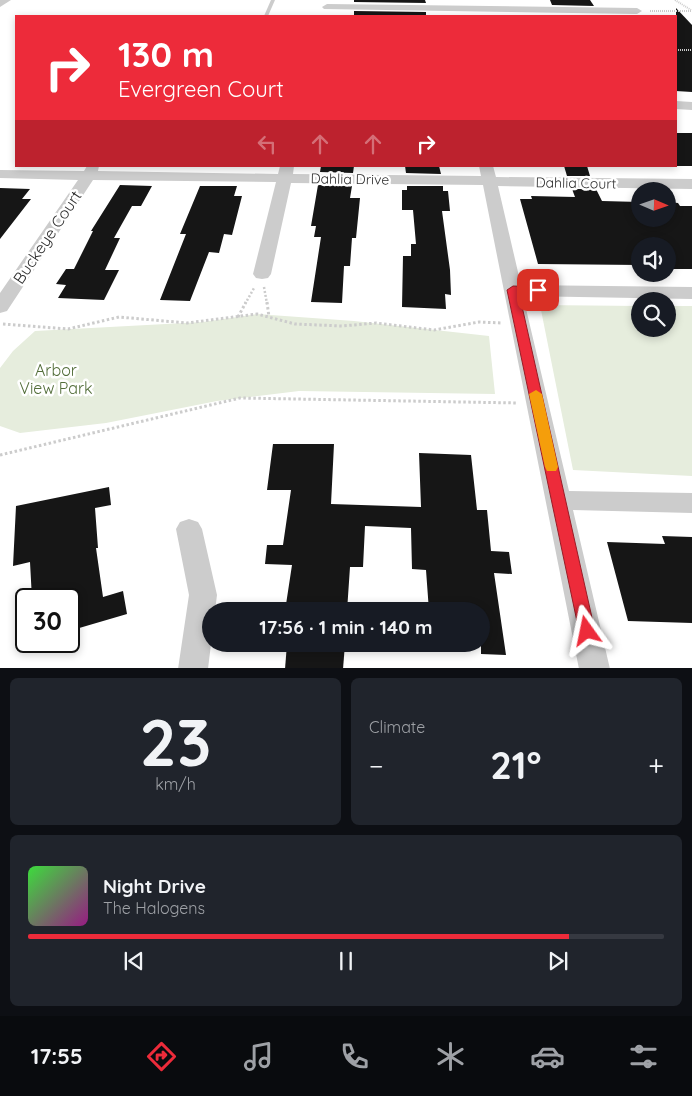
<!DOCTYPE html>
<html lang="en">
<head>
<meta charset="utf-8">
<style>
	body { margin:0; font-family:Quicksand,sans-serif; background:#20242c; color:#f1f3f6; height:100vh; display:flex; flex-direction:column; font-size:19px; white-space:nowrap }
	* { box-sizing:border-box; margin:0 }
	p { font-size:16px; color:#9ea1a6 }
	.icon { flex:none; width:28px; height:28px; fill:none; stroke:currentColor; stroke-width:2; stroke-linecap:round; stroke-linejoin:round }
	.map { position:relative; height:668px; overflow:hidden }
	.drawer { display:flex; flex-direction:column; gap:10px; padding:10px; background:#0d0f14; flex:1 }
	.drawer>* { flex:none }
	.banner { position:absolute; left:15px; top:15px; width:662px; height:152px; border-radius:0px; box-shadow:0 2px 8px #0003; background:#ed2b3a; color:#fff; overflow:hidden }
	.needle { width:32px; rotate:92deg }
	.fabs { position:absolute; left:631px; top:182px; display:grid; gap:10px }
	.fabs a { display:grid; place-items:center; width:45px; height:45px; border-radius:50%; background:#171b24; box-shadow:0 2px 8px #0003; font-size:25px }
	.speed { position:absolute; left:15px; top:588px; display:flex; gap:10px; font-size:25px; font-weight:700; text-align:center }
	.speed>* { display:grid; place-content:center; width:65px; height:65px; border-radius:50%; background:#171b24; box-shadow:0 2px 8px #0003; line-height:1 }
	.speed .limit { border:2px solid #111; border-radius:8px; background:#fff; color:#111 }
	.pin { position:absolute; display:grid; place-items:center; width:42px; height:42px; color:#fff; margin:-21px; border-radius:10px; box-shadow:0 2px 8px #0006 }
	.me { position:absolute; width:55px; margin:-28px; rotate:348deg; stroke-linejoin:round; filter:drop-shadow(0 0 4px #0008) }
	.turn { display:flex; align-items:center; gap:18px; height:105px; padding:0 20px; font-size:22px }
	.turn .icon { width:65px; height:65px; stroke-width:2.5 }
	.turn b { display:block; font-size:35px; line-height:42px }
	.lanes { display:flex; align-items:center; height:48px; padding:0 20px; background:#0003; justify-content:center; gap:25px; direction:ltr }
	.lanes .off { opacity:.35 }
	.big { font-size:38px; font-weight:700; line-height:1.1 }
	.drawer .widget { flex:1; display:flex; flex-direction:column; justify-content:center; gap:8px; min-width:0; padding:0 18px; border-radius:8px; background:#20242c }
	.drawer .dial { align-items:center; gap:0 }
	.dial b { font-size:65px; line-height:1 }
	.song { display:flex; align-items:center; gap:15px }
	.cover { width:60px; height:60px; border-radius:8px; background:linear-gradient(135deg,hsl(120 70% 55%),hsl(310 70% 35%)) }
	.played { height:5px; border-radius:2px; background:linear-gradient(90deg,#ed2b3a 85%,#363941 85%) }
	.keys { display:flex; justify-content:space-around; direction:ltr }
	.heat { display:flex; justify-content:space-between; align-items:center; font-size:28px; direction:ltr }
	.drawer .tiles { flex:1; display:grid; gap:10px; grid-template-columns:1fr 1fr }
	.widget:last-child { grid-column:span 2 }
	.trip { position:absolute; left:202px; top:602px; width:288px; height:50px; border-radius:25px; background:#171b24; box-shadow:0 2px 8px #0003; font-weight:700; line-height:50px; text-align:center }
	.tab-bar { display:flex; height:80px; justify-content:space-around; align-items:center; background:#090b0e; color:#9ea1a6 }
	.tab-bar .icon { width:35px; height:35px }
	.tab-bar .current { color:#ed2b3a }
	.tab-bar b { font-size:22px; color:#f1f3f6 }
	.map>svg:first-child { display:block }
	.green { fill:#e6eddd }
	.building { fill:#161616 }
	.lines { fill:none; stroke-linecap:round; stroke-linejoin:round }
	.path-far2 { stroke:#ccc; stroke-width:2; stroke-dasharray:1 1; stroke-linecap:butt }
	.path-far1 { stroke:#ccc; stroke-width:2.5; stroke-dasharray:2 2; stroke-linecap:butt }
	.path { stroke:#ccc; stroke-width:3; stroke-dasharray:2.5 2.5; stroke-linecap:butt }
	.lane { fill:#ccc; fill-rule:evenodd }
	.street { fill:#ccc; fill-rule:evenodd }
	.route { fill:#ed2b3a; stroke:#9a1c26 }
	.slow { fill:#f59e0b }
	.labels { text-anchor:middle; stroke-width:5; stroke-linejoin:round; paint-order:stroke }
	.far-street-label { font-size:14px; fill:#2f2f2f; stroke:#fff }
	.street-label { font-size:16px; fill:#2f2f2f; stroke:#fff }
	.park-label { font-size:16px; fill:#536e3a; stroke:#fff }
</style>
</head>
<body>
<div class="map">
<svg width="692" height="669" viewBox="0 0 692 669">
	<rect width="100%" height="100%" fill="#fff"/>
	<!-- green -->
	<g class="green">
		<polygon points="540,305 640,306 640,329 668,329 668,306 692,306 692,476 573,470"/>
		<polygon points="257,314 354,321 489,336 495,394 299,391 217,401 106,423 20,433 0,426 0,368 13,351 35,331 203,322"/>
	</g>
	<!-- building -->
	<g class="building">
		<polygon points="354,0 425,0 426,3 354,2"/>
		<polygon points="550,0 590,0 594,6 552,5"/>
		<polygon points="676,8 692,25 692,92 676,91"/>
		<polygon points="354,11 426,12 426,16 354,16"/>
		<rect x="676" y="133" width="16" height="33"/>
		<polygon points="321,166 354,166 353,173 320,172"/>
		<polygon points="405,166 439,166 441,174 406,173"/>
		<polygon points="564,166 587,166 590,176 567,176"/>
		<polygon points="120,185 152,186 141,206 132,206 114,238 120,238 105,270 119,270 104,300 58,298 66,285 56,284 66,269 74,269 93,231 91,231"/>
		<polygon points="318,185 352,186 350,198 360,198 356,238 352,238 350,266 344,266 342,303 311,302 321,237 314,237 316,226 311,226"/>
		<polygon points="200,186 237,186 234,196 242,196 232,235 224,234 219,253 209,252 190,301 160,300 186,234 180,234"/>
		<polygon points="407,186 443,186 443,191 448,191 450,211 442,211 450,270 451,295 445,294 446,309 402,307 403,256 411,256 411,244 416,244 413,210 402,210 402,190 407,190"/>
		<polygon points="0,188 30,189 22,199 31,199 0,239"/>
		<polygon points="572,189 596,189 602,201 640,202 640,219 668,219 668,202 678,203 680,206 692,206 692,269 668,269 668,246 640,246 640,265 538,264 520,199 532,199 531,196 575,197"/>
		<polygon points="273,444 334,444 331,504 421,507 419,453 471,455 477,510 487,510 491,551 509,552 512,574 494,573 506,655 481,654 481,611 429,611 426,570 412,569 411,528 365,526 363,567 350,567 347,611 285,611 292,565 265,564 267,545 283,545 291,490 267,490"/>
		<polygon points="109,487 111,505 95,508 98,548 96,548 103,597 123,591 127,614 69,631 69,599 32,599 30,562 13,566 16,506"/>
		<polygon points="662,536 692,537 692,623 628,621 607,542 665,544"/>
		<polygon points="287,644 345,644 343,669 285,669"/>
	</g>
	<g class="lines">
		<!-- path-far2 -->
		<g class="path-far2">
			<polyline points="675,0 691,10"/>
			<polyline points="650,11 692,11"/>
			<polyline points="676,50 692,50"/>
		</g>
		<!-- path-far1 -->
		<g class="path-far1">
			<polyline points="264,287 267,304"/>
			<polyline points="245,304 254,288"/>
		</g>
		<!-- path -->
		<g class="path">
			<polyline points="267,302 269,317"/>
			<polyline points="238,317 246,302"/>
			<polyline points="3,324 68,329 119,317 187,323 257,314 295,324 342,326 376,323 434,330 479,322 502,323"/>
			<polyline points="0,455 240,398 518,403"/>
		</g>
		<!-- lane -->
		<polygon class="lane" points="271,0 275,0 268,16 264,16"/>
		<!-- street -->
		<g class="street">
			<polygon points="0,0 11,0 0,7"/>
			<polygon points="327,4 637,8 642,11 637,14 324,9 322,7"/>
			<polygon points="676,101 692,102 692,110 676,109"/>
			<polygon points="87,166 99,166 98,171 278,174 280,166 294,166 293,174 481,176 479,166 493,166 496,177 692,179 692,189 498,186 521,285 692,287 692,299 523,296 569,491 692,493 692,513 573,510 610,669 579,669 483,185 291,183 271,274 268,278 262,279 256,278 253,274 276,182 93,180 7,311 0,313 0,293 78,180 0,178 0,170 84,171"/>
			<polygon points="189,519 198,522 202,529 217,595 215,611 211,611 211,644 208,669 178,669 189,595 176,529 180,522"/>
		</g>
	</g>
	<!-- route -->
	<polygon class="route" points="513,286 538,287 543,290 538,293 519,293 595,631 593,636 587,639 581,636 579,631 507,290"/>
	<!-- slow -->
	<polygon class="slow" points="536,390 542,394 558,467 556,471 547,471 545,467 529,394"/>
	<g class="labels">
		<!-- far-street labels -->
		<g class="far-street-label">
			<text transform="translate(350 179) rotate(1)" y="5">Dahlia Drive</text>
			<text transform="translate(576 183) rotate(1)" y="5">Dahlia Court</text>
		</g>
		<!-- street labels -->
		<g class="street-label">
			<text transform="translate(47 237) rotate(-56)" y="6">Buckeye Court</text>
		</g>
		<!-- park labels -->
		<g class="park-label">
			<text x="56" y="376">Arbor<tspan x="56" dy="18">View Park</tspan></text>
		</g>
	</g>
</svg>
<div class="fabs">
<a><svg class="needle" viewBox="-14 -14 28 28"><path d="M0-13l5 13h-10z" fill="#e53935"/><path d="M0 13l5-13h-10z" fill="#9ea1a6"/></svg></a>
<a><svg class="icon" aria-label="sound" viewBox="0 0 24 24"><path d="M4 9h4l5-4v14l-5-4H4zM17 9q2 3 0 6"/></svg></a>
<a><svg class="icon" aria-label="search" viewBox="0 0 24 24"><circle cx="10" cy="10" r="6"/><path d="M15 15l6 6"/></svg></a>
</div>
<div class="speed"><div class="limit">30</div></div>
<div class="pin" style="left:538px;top:290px;background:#d93025"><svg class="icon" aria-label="arrive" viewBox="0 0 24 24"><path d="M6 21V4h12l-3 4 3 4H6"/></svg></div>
<svg class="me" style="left:587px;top:631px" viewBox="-20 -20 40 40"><path d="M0-17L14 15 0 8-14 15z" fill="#ed2b3a" stroke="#fff" stroke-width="4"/></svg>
<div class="trip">17:56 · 1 min · 140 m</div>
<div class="banner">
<div class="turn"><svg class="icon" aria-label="right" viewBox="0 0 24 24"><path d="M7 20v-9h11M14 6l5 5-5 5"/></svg><div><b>130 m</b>Evergreen Court</div></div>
<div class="lanes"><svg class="icon off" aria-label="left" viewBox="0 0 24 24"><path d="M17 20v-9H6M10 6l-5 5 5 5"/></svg><svg class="icon off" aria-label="ahead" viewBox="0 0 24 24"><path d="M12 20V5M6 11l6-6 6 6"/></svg><svg class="icon off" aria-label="ahead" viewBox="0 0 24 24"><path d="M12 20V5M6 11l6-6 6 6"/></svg><svg class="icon" aria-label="right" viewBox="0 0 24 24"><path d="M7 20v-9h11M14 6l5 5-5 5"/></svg></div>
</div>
</div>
<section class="drawer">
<div class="tiles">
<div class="widget dial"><b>23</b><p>km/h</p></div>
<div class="widget"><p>Climate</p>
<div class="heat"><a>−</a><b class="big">21°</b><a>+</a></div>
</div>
<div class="widget">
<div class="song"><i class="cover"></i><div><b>Night Drive</b><p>The Halogens</p></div></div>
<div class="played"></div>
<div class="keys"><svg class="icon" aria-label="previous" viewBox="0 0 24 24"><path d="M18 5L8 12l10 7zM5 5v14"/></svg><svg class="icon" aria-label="pause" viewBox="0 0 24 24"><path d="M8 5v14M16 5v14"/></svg><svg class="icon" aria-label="next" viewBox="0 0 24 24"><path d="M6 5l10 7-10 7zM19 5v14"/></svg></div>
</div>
</div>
</section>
<nav class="tab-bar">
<b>17:55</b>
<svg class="icon current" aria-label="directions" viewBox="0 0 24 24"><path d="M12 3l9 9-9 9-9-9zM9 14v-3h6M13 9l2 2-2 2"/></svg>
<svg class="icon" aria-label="music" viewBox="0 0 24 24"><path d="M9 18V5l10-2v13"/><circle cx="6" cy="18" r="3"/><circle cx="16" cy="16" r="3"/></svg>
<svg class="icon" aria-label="phone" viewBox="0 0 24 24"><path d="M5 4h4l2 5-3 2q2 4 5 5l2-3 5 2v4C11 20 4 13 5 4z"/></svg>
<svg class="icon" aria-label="climate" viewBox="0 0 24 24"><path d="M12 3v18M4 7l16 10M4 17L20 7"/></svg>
<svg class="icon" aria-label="car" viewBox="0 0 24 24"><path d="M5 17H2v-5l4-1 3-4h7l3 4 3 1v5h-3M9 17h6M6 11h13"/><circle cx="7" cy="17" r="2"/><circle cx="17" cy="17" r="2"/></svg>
<svg class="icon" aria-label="filters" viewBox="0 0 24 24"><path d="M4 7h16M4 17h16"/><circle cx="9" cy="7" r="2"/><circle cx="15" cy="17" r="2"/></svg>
</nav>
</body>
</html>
